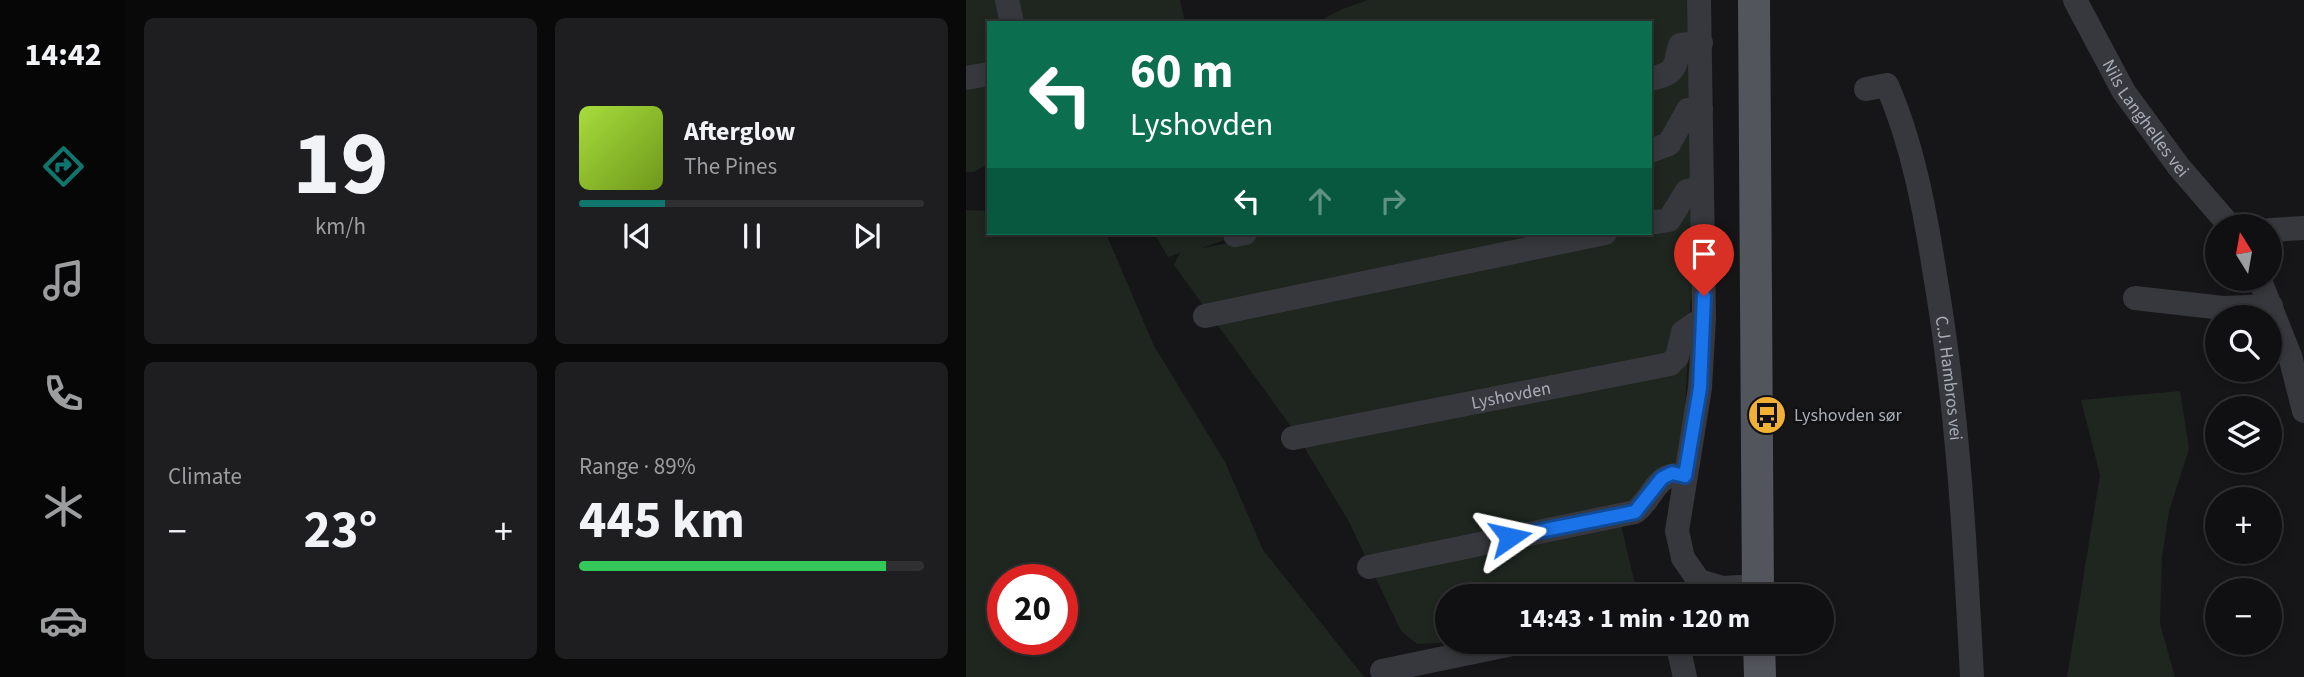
<!DOCTYPE html>
<html lang="en">
<head>
<meta charset="utf-8">
<style>
	body { margin:0; font-family:"Source Sans 3",sans-serif; background:#1e1e20; color:#f1f3f6; height:100vh; display:flex; flex-direction:column; font-size:26px; white-space:nowrap }
	* { box-sizing:border-box; margin:0 }
	p { font-size:23px; color:#9c9d9f }
	.icon { flex:none; width:38px; height:38px; fill:none; stroke:currentColor; stroke-width:2; stroke-linecap:round; stroke-linejoin:round }
	.map { position:relative; flex:1; overflow:hidden }
	.details { display:flex; flex-direction:column; gap:18px; padding:18px; background:#09090a; width:840px }
	.details>* { flex:none }
	.top-card { position:absolute; left:21px; top:21px; width:665px; height:214px; border-radius:0px; box-shadow:0 4px 10px #0003,0 0 0 2px #303032; background:#0b6e4f; color:#fff; overflow:hidden }
	.needle { width:46px; rotate:349deg }
	.buttons { position:absolute; left:1239px; top:214px; display:grid; gap:14px }
	.buttons a { display:grid; place-items:center; width:77px; height:77px; border-radius:50%; background:#101012; box-shadow:0 4px 10px #0003,0 0 0 2px #303032; font-size:35px }
	.speed { position:absolute; left:21px; top:564px; display:flex; gap:14px; font-size:35px; font-weight:700; text-align:center }
	.speed>* { display:grid; place-content:center; width:91px; height:91px; border-radius:50%; background:#101012; box-shadow:0 4px 10px #0003,0 0 0 2px #303032; line-height:1 }
	.speed .limit { border:10px solid #d22; background:#fff; color:#111 }
	.pin { position:absolute; display:grid; place-items:center; width:60px; height:60px; color:#fff; margin:-72px -30px; border-radius:50% 50% 50% 0; rotate:-45deg; box-shadow:0 0 7px #0007 }
	.pin .icon { rotate:45deg }
	.me { position:absolute; width:77px; margin:-38px; rotate:79deg; stroke-linejoin:round; filter:drop-shadow(0 0 5px #0008) }
	.turn { display:flex; align-items:center; gap:24px; height:147px; padding:0 28px; font-size:32px }
	.turn .icon { width:91px; height:91px; stroke-width:2.5 }
	.turn b { display:block; font-size:49px; line-height:60px }
	.lanes { display:flex; align-items:center; height:66px; padding:0 28px; background:#0003; justify-content:center; gap:35px; direction:ltr }
	.lanes .off { opacity:.35 }
	.big { font-size:52px; font-weight:700; line-height:1.1 }
	.details .tile { flex:1; display:flex; flex-direction:column; justify-content:center; gap:10px; min-width:0; padding:0 24px; border-radius:10px; background:#1e1e20 }
	.details .dial { align-items:center; gap:0 }
	.dial b { font-size:91px; line-height:1 }
	.song { display:flex; align-items:center; gap:21px }
	.cover { width:84px; height:84px; border-radius:10px; background:linear-gradient(135deg,hsl(80 70% 55%),hsl(80 70% 35%)) }
	.played { height:7px; border-radius:4px; background:linear-gradient(90deg,#0f766e 25%,#303032 25%) }
	.keys { display:flex; justify-content:space-around; direction:ltr }
	.heat { display:flex; justify-content:space-between; align-items:center; font-size:38px; direction:ltr }
	.charge { height:10px; border-radius:5px; background:linear-gradient(90deg,#34c759 89%,#303032 0) }
	.details .tiles { flex:1; display:grid; gap:18px; grid-template-columns:repeat(2,1fr) }
	.trip { position:absolute; left:469px; top:584px; width:399px; height:70px; border-radius:35px; background:#101012; box-shadow:0 4px 10px #0003,0 0 0 2px #303032; font-weight:700; line-height:70px; text-align:center }
	main { display:flex; flex:1; min-height:0 }
	.tabs { display:flex; flex-direction:column; width:126px; justify-content:space-around; align-items:center; background:#060607; color:#9c9d9f }
	.tabs .icon { width:49px; height:49px }
	.tabs .on { color:#0f766e }
	.tabs b { font-size:32px; color:#f1f3f6 }
	.map>svg:first-child { display:block }
	.green { fill:#1e261f; fill-rule:evenodd }
	.lines { fill:none; stroke-linecap:round; stroke-linejoin:round }
	.minor { stroke:#37383d; stroke-width:24 }
	.major { stroke:#53555c; stroke-width:32 }
	.route-casing { stroke:#114b97; stroke-width:18 }
	.route { stroke:#1a73e8; stroke-width:12 }
	.labels { text-anchor:middle; stroke-width:5; stroke-linejoin:round; paint-order:stroke }
	.street-label { font-size:18px; fill:#a8adb8; stroke:#111113 }
	.poi-label { font-size:18px; fill:#a8adb8; stroke:#111113; text-anchor:start }
</style>
</head>
<body>
<main>
<nav class="tabs">
<b>14:42</b>
<svg class="icon on" aria-label="directions" viewBox="0 0 24 24"><path d="M12 3l9 9-9 9-9-9zM9 14v-3h6M13 9l2 2-2 2"/></svg>
<svg class="icon" aria-label="music" viewBox="0 0 24 24"><path d="M9 18V5l10-2v13"/><circle cx="6" cy="18" r="3"/><circle cx="16" cy="16" r="3"/></svg>
<svg class="icon" aria-label="phone" viewBox="0 0 24 24"><path d="M5 4h4l2 5-3 2q2 4 5 5l2-3 5 2v4C11 20 4 13 5 4z"/></svg>
<svg class="icon" aria-label="climate" viewBox="0 0 24 24"><path d="M12 3v18M4 7l16 10M4 17L20 7"/></svg>
<svg class="icon" aria-label="car" viewBox="0 0 24 24"><path d="M5 17H2v-5l4-1 3-4h7l3 4 3 1v5h-3M9 17h6M6 11h13"/><circle cx="7" cy="17" r="2"/><circle cx="17" cy="17" r="2"/></svg>
</nav>
<section class="details">
<div class="tiles">
<div class="tile dial"><b>19</b><p>km/h</p></div>
<div class="tile">
<div class="song"><i class="cover"></i><div><b>Afterglow</b><p>The Pines</p></div></div>
<div class="played"></div>
<div class="keys"><svg class="icon" aria-label="previous" viewBox="0 0 24 24"><path d="M18 5L8 12l10 7zM5 5v14"/></svg><svg class="icon" aria-label="pause" viewBox="0 0 24 24"><path d="M8 5v14M16 5v14"/></svg><svg class="icon" aria-label="next" viewBox="0 0 24 24"><path d="M6 5l10 7-10 7zM19 5v14"/></svg></div>
</div>
<div class="tile"><p>Climate</p>
<div class="heat"><a>−</a><b class="big">23°</b><a>+</a></div>
</div>
<div class="tile"><p>Range · 89%</p><b class="big">445 km</b><div class="charge"></div></div>
</div>
</section>
<div class="map">
<svg width="1338" height="677" viewBox="0 0 1338 677">
	<rect width="100%" height="100%" fill="#161618"/>
	<!-- green -->
	<g class="green">
		<polygon points="0,0 31,0 36,23 23,23 23,67 0,71"/>
		<polygon points="49,0 214,0 219,23 53,23"/>
		<polygon points="402,0 721,0 727,252 717,452 703,482 654,521 672,597 481,597 481,642 490,642 451,644 435,631 382,520 329,432 208,265 214,253 202,257 188,233 254,233 258,240 236,248 267,242 264,233 684,233 684,23 350,23 376,9"/>
		<polygon points="23,78 23,164 8,172 0,172 0,83"/>
		<path d="M0,210l23,1v22h113l6,5 46,108 71,116 38,88 101,127h-398zM96,579v60h-59v-60z"/>
		<polygon points="1214,391 1223,449 1203,511 1196,557 1194,624 1209,677 1101,677 1134,475 1115,400"/>
	</g>
	<g class="lines">
		<!-- minor -->
		<g class="minor">
			<polyline points="41,0 46,23"/>
			<polyline points="733,0 738,318 734,388 711,531 717,558 733,581 756,588 792,586"/>
			<path id="s1" d="M1109,0l49,92 55,75 51,59"/>
			<polyline points="0,78 23,74"/>
			<path d="M684,79c26,-6 24,-9 30,-34l21,-2"/>
			<path id="s2" d="M900,89l21,-4c26,60 38,126 48,190 23,135 30,266 37,402"/>
			<polyline points="684,151 703,144 722,110 735,109"/>
			<polyline points="684,223 703,220 721,191 735,188"/>
			<polyline points="1304,230 1338,228"/>
			<polyline points="269,235 279,233"/>
			<polyline points="1293,278 1324,356 1338,411"/>
			<polyline points="1169,298 1257,308 1305,306"/>
			<polyline points="239,316 639,233"/>
			<path id="s3" d="M327,438l377,-74 7,-7 6,-25 21,-14"/>
			<path d="M403,567l266,-55c20,-15 20,-42 50,-36"/>
			<polyline points="711,642 719,677"/>
			<polyline points="416,671 556,642"/>
		</g>
		<!-- major -->
		<g class="major">
			<polyline points="788,0 792,597"/>
			<polyline points="793,642 794,677"/>
		</g>
	</g>
	<g class="lines">
		<defs>
			<polyline id="route" points="544,537 669,512 696,478 706,473 719,476 734,388 738,296"/>
		</defs>
		<!-- route casing -->
		<use href="#route" class="route-casing"/>
		<!-- route -->
		<use href="#route" class="route"/>
	</g>
	<!-- icons -->
	<defs>
		<symbol id="bus-disc" viewBox="-11 -11 22 22"><circle r="9.5" fill="#f2b134" stroke="#111113"/><path d="M-5-6H5V4H4V6H2V4H-2V6H-4V4H-5ZM-3.5-4V0h7V-4ZM-3.5 1.2v1.5H-2V1.2ZM2 1.2v1.5H3.5V1.2Z" fill="#111"/></symbol>
	</defs>
	<g fill-rule="evenodd">
		<use href="#bus-disc" x="779" y="393" width="44" height="44"/>
	</g>
	<g class="labels">
		<!-- street labels -->
		<g class="street-label">
			<text dy="6" stroke="none"><textPath href="#s1" startOffset="138">Nils Langhelles vei</textPath></text>
			<text dy="6" stroke="none"><textPath href="#s2" startOffset="322">C.J. Hambros vei</textPath></text>
			<text dy="6" stroke="none"><textPath href="#s3" startOffset="222">Lyshovden</textPath></text>
		</g>
		<!-- poi labels -->
		<g class="poi-label">
			<text x="828" y="421">Lyshovden sør</text>
		</g>
	</g>
</svg>
<div class="buttons">
<a><svg class="needle" viewBox="-14 -14 28 28"><path d="M0-13l5 13h-10z" fill="#e53935"/><path d="M0 13l5-13h-10z" fill="#9c9d9f"/></svg></a>
<a><svg class="icon" aria-label="search" viewBox="0 0 24 24"><circle cx="10" cy="10" r="6"/><path d="M15 15l6 6"/></svg></a>
<a><svg class="icon" aria-label="layers" viewBox="0 0 24 24"><path d="M12 4l9 5-9 5-9-5zM3 14l9 5 9-5"/></svg></a>
<a>+</a>
<a>−</a>
</div>
<div class="speed"><div class="limit">20</div></div>
<div class="pin" style="left:738px;top:296px;background:#d93025"><svg class="icon" aria-label="arrive" viewBox="0 0 24 24"><path d="M6 21V4h12l-3 4 3 4H6"/></svg></div>
<svg class="me" style="left:544px;top:537px" viewBox="-20 -20 40 40"><path d="M0-17L14 15 0 8-14 15z" fill="#1a73e8" stroke="#fff" stroke-width="4"/></svg>
<div class="trip">14:43 · 1 min · 120 m</div>
<div class="top-card">
<div class="turn"><svg class="icon" aria-label="left" viewBox="0 0 24 24"><path d="M17 20v-9H6M10 6l-5 5 5 5"/></svg><div><b>60 m</b>Lyshovden</div></div>
<div class="lanes"><svg class="icon" aria-label="left" viewBox="0 0 24 24"><path d="M17 20v-9H6M10 6l-5 5 5 5"/></svg><svg class="icon off" aria-label="ahead" viewBox="0 0 24 24"><path d="M12 20V5M6 11l6-6 6 6"/></svg><svg class="icon off" aria-label="right" viewBox="0 0 24 24"><path d="M7 20v-9h11M14 6l5 5-5 5"/></svg></div>
</div>
</div>
</main>
</body>
</html>
